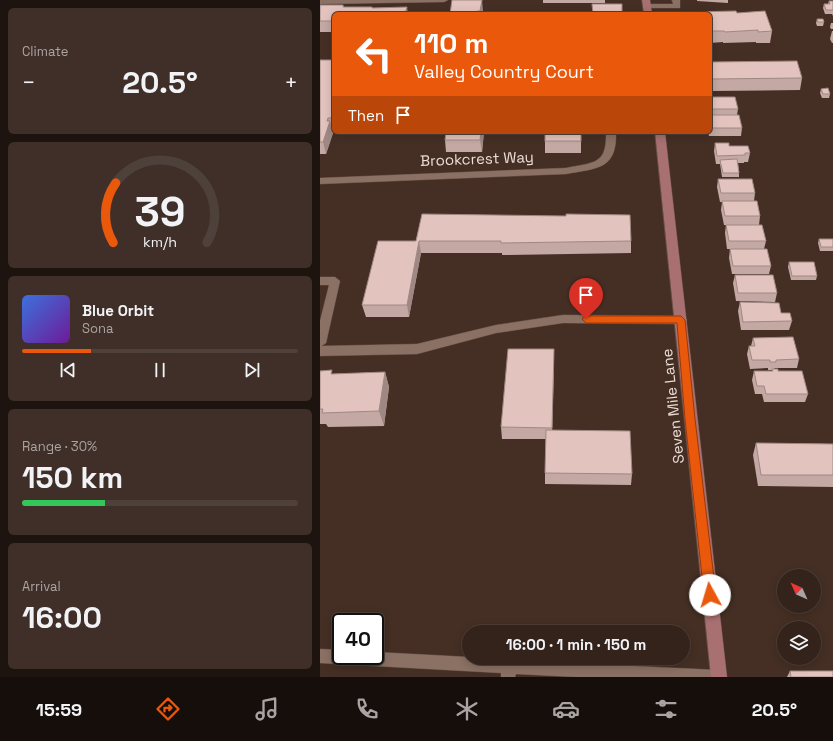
<!DOCTYPE html>
<html lang="en">
<head>
<meta charset="utf-8">
<style>
	body { margin:0; font-family:"Space Grotesk",sans-serif; background:#3f2f28; color:#f1f3f6; height:100vh; display:flex; flex-direction:column; font-size:15px; white-space:nowrap }
	* { box-sizing:border-box; margin:0 }
	p { font-size:13px; color:#a9a4a3 }
	.icon { flex:none; width:22px; height:22px; fill:none; stroke:currentColor; stroke-width:2; stroke-linecap:round; stroke-linejoin:round }
	.map { position:relative; flex:1; overflow:hidden }
	.panel { display:flex; flex-direction:column; gap:8px; padding:8px; background:#1d130f; width:320px }
	.panel>* { flex:none }
	.banner { position:absolute; left:12px; top:12px; width:380px; height:122px; border-radius:6px; box-shadow:0 2px 10px #0003,0 0 0 1px #4e403a; background:#ea580c; color:#fff; overflow:hidden }
	.needle { width:26px; rotate:315deg }
	.buttons { position:absolute; left:457px; top:569px; display:grid; gap:8px }
	.buttons a { display:grid; place-items:center; width:44px; height:44px; border-radius:50%; background:#34231b; box-shadow:0 2px 10px #0003,0 0 0 1px #4e403a; font-size:20px }
	.speed { position:absolute; left:12px; top:613px; display:flex; gap:8px; font-size:20px; font-weight:700; text-align:center }
	.speed>* { display:grid; place-content:center; width:52px; height:52px; border-radius:50%; background:#34231b; box-shadow:0 2px 10px #0003,0 0 0 1px #4e403a; line-height:1 }
	.speed .limit { border:2px solid #111; border-radius:6px; background:#fff; color:#111 }
	.pin { position:absolute; display:grid; place-items:center; width:34px; height:34px; color:#fff; margin:-41px -17px; border-radius:50% 50% 50% 0; rotate:-45deg; box-shadow:0 0 4px #0007 }
	.pin .icon { rotate:45deg }
	.me { position:absolute; width:44px; margin:-22px; rotate:354deg; stroke-linejoin:round; filter:drop-shadow(0 0 3px #0008) }
	.turn { display:flex; align-items:center; gap:14px; height:84px; padding:0 16px; font-size:18px }
	.turn .icon { width:52px; height:52px; stroke-width:2.5 }
	.turn b { display:block; font-size:28px; line-height:34px }
	.then { display:flex; align-items:center; height:38px; padding:0 16px; background:#0003; gap:8px; font-size:15px }
	.big { font-size:30px; font-weight:600; line-height:1.1 }
	.panel .tile { flex:1; display:flex; flex-direction:column; justify-content:center; gap:6px; min-width:0; padding:0 14px; border-radius:6px; background:#3f2f28 }
	.panel .dial { align-items:center; gap:0 }
	.dial svg { height:104px; overflow:visible; fill:none; stroke:#4e403a; stroke-width:7; stroke-linecap:round; text-anchor:middle }
	.dial text { fill:#f1f3f6; stroke:none }
	.song { display:flex; align-items:center; gap:12px }
	.cover { width:48px; height:48px; border-radius:6px; background:linear-gradient(135deg,hsl(220 70% 55%),hsl(280 70% 35%)) }
	.played { height:4px; border-radius:2px; background:linear-gradient(90deg,#ea580c 25%,#4e403a 25%) }
	.keys { display:flex; justify-content:space-around; direction:ltr }
	.heat { display:flex; justify-content:space-between; align-items:center; font-size:22px; direction:ltr }
	.charge { height:6px; border-radius:3px; background:linear-gradient(90deg,#34c759 30%,#4e403a 0) }
	.trip { position:absolute; left:142px; top:625px; width:228px; height:40px; border-radius:20px; background:#34231b; box-shadow:0 2px 10px #0003,0 0 0 1px #4e403a; font-weight:600; line-height:40px; text-align:center }
	.dock { display:flex; height:64px; justify-content:space-around; align-items:center; background:#150e0b; color:#a9a4a3 }
	.dock .icon { width:28px; height:28px }
	.dock .active { color:#ea580c }
	.dock b { font-size:18px; color:#f1f3f6 }
	main { display:flex; flex:1; min-height:0 }
	.map>svg:first-child { display:block }
	.lines { fill:none; stroke-linecap:round; stroke-linejoin:round }
	.lane-casing { stroke:#614d44; stroke-width:1 }
	.street-casing { stroke:#614d44; stroke-width:1 }
	.secondary-casing { stroke:#614d44; stroke-width:1 }
	.lane { fill:#8b7164; fill-rule:evenodd }
	.street { fill:#8b7164; fill-rule:evenodd }
	.secondary { fill:#a87070; fill-rule:evenodd }
	.wall { fill:#c3a8a3 }
	.shaded-wall { fill:#9f8884 }
	.building { fill:#e3c3bd; stroke:#9f8884 }
	.route { fill:#ea580c; stroke:#983908 }
	.labels { text-anchor:middle; stroke-width:4; stroke-linejoin:round; paint-order:stroke }
	.street-label { font-size:15px; fill:#ebdcd5; stroke:#452f24 }
</style>
</head>
<body>
<main>
<section class="panel">
<div class="tile"><p>Climate</p>
<div class="heat"><a>−</a><b class="big">20.5°</b><a>+</a></div>
</div>
<div class="tile dial"><svg viewBox="0 0 100 80">
<path d="M14 69A42 42 0 1 1 86 69"/>
<path d="M14 69A42 42 0 0 1 16 23" stroke="#ea580c"/>
<text x="50" y="56" font-size="32" font-weight="700">39</text>
<text x="50" y="72" font-size="11">km/h</text>
</svg></div>
<div class="tile">
<div class="song"><i class="cover"></i><div><b>Blue Orbit</b><p>Sona</p></div></div>
<div class="played"></div>
<div class="keys"><svg class="icon" aria-label="previous" viewBox="0 0 24 24"><path d="M18 5L8 12l10 7zM5 5v14"/></svg><svg class="icon" aria-label="pause" viewBox="0 0 24 24"><path d="M8 5v14M16 5v14"/></svg><svg class="icon" aria-label="next" viewBox="0 0 24 24"><path d="M6 5l10 7-10 7zM19 5v14"/></svg></div>
</div>
<div class="tile"><p>Range · 30%</p><b class="big">150 km</b><div class="charge"></div></div>
<div class="tile"><p>Arrival</p><b class="big">16:00</b></div>
</section>
<div class="map">
<svg width="513" height="677" viewBox="0 0 513 677">
	<rect width="100%" height="100%" fill="#452f24"/>
	<g class="lines">
		<defs>
			<g id="lane">
				<polygon points="352,0 360,0 360,8 327,8 323,6 327,4 353,4"/>
				<polygon points="0,277 15,277 20,281 6,343 0,347 0,321 9,285 0,285"/>
				<polygon points="0,649 21,650 21,656 55,656 55,652 149,657 149,658 397,670 402,672 404,677 257,677 196,674 195,677 181,677 181,673 0,663"/>
			</g>
			<g id="street">
				<polygon points="0,0 128,0 124,2 0,4"/>
				<path d="M286,132h10c1,38 -19,36 -50,42l-246,10v-6l246,-10c28,-6 41,-3 40,-36z"/>
				<polygon points="243,315 361,316 365,317 367,320 365,323 361,324 243,323 176,333 97,354 0,356 0,346 97,344 176,325"/>
			</g>
			<g id="secondary">
				<polygon points="322,0 330,0 332,14 324,14"/>
				<polygon points="335,132 345,132 407,677 391,677"/>
			</g>
		</defs>
		<!-- lane casing -->
		<use href="#lane" class="lane-casing"/>
		<!-- street casing -->
		<use href="#street" class="street-casing"/>
		<!-- secondary casing -->
		<use href="#secondary" class="secondary-casing"/>
		<!-- lane -->
		<use href="#lane" class="lane"/>
		<!-- street -->
		<use href="#street" class="street"/>
		<!-- secondary -->
		<use href="#secondary" class="secondary"/>
	</g>
	<!-- wall -->
	<g class="wall">
		<rect x="223" y="0" width="62" height="3"/>
		<polygon points="377,0 408,0 408,3 377,1"/>
		<polygon points="509,1 513,1 513,16 512,14 505,14 503,8 504,4 508,4"/>
		<polygon points="0,5 23,5 24,7 52,7 53,8 14,14 14,32 0,32"/>
		<polygon points="370,12 417,13 452,31 450,43 436,43 436,42 403,43 403,42 390,43 390,14 370,14"/>
		<polygon points="497,19 504,22 503,26 497,26 496,23"/>
		<polygon points="511,23 513,23 513,29 511,29 510,27"/>
		<polygon points="512,31 513,31 513,43 512,43 510,39"/>
		<polygon points="0,60 14,130 12,130 13,133 6,154 0,154"/>
		<polygon points="390,62 482,78 480,90 390,91"/>
		<polygon points="501,89 510,94 509,98 502,98 500,93"/>
		<polygon points="390,97 418,109 417,115 422,128 421,136 389,136 388,132 390,132"/>
		<polygon points="164,132 162,152 126,152 125,140"/>
		<polygon points="261,132 261,153 225,153 225,141"/>
		<polygon points="395,143 409,146 430,153 428,162 424,162 424,163 418,163 419,173 419,177 402,177 400,164 396,164 394,151"/>
		<polygon points="398,179 435,193 434,201 440,216 439,225 446,241 444,249 451,266 449,274 412,274 409,258 410,249 425,249 407,249 405,233 406,225 404,225 401,210 402,202 400,202 397,187"/>
		<polygon points="102,214 311,241 311,253 182,255 182,253 101,253 89,317 46,317 42,305 96,241"/>
		<polygon points="499,239 513,239 513,251 500,251 498,243"/>
		<polygon points="469,262 497,276 496,280 471,280 468,267"/>
		<polygon points="415,275 457,293 455,302 416,301 413,283"/>
		<polygon points="420,302 461,313 472,321 469,330 421,330 418,311"/>
		<polygon points="433,338 479,359 477,368 455,368 454,369 458,371 488,394 485,402 444,402 442,394 435,394 432,380 434,371 452,371 452,370 448,370 448,368 430,369 427,354 429,346 431,346"/>
		<polygon points="234,349 234,361 232,430 312,474 311,485 225,484 225,473 226,439 182,439 181,427"/>
		<polygon points="0,371 13,374 65,372 69,387 64,426 8,427 6,424 0,424"/>
		<polygon points="436,443 513,444 513,487 438,486 433,455"/>
		<polygon points="470,671 513,677 467,677"/>
	</g>
	<!-- shaded-wall -->
	<g class="shaded-wall">
		<polygon points="162,0 163,11 162,14 160,14 160,11"/>
		<polygon points="87,7 88,14 85,14"/>
		<polygon points="14,109 14,130 11,118"/>
		<polygon points="8,118 9,123 10,121 13,133 6,154 3,142"/>
		<polygon points="161,132 164,132 162,152 160,140"/>
		<polygon points="99,241 101,253 89,317 87,305"/>
		<polygon points="234,349 234,361 232,439 232,428"/>
		<polygon points="65,372 69,387 64,426 59,411"/>
	</g>
	<!-- building -->
	<g class="building">
		<polygon points="132,0 162,0 160,11 157,11 157,13 160,13 160,14 130,14"/>
		<polygon points="509,1 513,1 513,10 506,10 504,4 510,4"/>
		<polygon points="272,4 302,4 302,14 273,14"/>
		<polygon points="0,5 23,5 23,7 52,7 52,8 87,7 85,14 14,14 14,21 0,21"/>
		<polygon points="416,11 417,13 445,11 452,31 438,32 438,30 405,32 404,31 390,31 390,14 371,14 370,12"/>
		<polygon points="497,19 503,19 504,22 498,22"/>
		<polygon points="0,60 14,60 14,109 11,118 8,118 7,121 10,121 3,142 0,142"/>
		<polygon points="477,61 482,78 390,79 390,62"/>
		<polygon points="508,88 510,94 503,94 501,89"/>
		<polygon points="390,97 415,97 418,109 390,109"/>
		<polygon points="390,115 419,115 422,128 390,128"/>
		<polygon points="126,132 161,132 160,140 125,140"/>
		<rect x="225" y="132" width="36" height="9"/>
		<polygon points="395,143 409,143 409,146 428,146 430,153 425,153 425,155 397,156"/>
		<polygon points="417,159 419,173 403,173 400,160"/>
		<polygon points="398,179 432,179 435,193 401,193"/>
		<polygon points="402,201 437,201 440,216 405,216"/>
		<polygon points="102,214 246,216 246,214 310,215 311,241 181,243 181,241 99,241 87,305 42,305 58,241 96,241"/>
		<polygon points="406,225 442,225 446,241 409,241"/>
		<polygon points="499,239 513,239 513,247 501,247"/>
		<polygon points="410,249 447,249 451,266 413,266"/>
		<polygon points="469,262 494,262 497,276 472,276"/>
		<polygon points="415,275 453,275 457,293 418,293"/>
		<polygon points="420,302 459,303 461,313 470,313 472,321 423,322"/>
		<polygon points="473,337 479,359 456,360 456,362 450,362 450,360 432,360 429,346 435,346 433,338"/>
		<polygon points="188,349 234,349 232,428 181,427"/>
		<polygon points="452,369 458,369 458,371 482,371 488,394 446,394 444,386 437,386 434,371 453,371"/>
		<polygon points="12,370 11,374 65,372 59,411 2,413 3,409 0,409 0,371"/>
		<polygon points="226,430 310,431 312,474 225,473"/>
		<polygon points="436,443 513,444 513,475 441,475"/>
		<polygon points="470,671 513,671 513,677 471,677"/>
	</g>
	<!-- route -->
	<polygon class="route" points="266,316 361,316 365,320 375,419 396,595 394,599 390,601 386,599 384,595 365,419 357,323 266,323 262,319"/>
	<g class="labels">
		<!-- street labels -->
		<g class="street-label">
			<text transform="translate(157 159) rotate(-2)" y="5">Brookcrest Way</text>
			<text transform="translate(353 406) rotate(-96)" y="5">Seven Mile Lane</text>
		</g>
	</g>
</svg>
<div class="buttons">
<a><svg class="needle" viewBox="-14 -14 28 28"><path d="M0-13l5 13h-10z" fill="#e53935"/><path d="M0 13l5-13h-10z" fill="#a9a4a3"/></svg></a>
<a><svg class="icon" aria-label="layers" viewBox="0 0 24 24"><path d="M12 4l9 5-9 5-9-5zM3 14l9 5 9-5"/></svg></a>
</div>
<div class="speed"><div class="limit">40</div></div>
<div class="pin" style="left:266px;top:319px;background:#d93025"><svg class="icon" aria-label="arrive" viewBox="0 0 24 24"><path d="M6 21V4h12l-3 4 3 4H6"/></svg></div>
<svg class="me" style="left:390px;top:595px" viewBox="-20 -20 40 40"><circle r="19" fill="#fff"/><path d="M0-13L10 11 0 6-10 11z" fill="#ea580c"/></svg>
<div class="trip">16:00 · 1 min · 150 m</div>
<div class="banner">
<div class="turn"><svg class="icon" aria-label="left" viewBox="0 0 24 24"><path d="M17 20v-9H6M10 6l-5 5 5 5"/></svg><div><b>110 m</b>Valley Country Court</div></div>
<div class="then">Then<svg class="icon" aria-label="arrive" viewBox="0 0 24 24"><path d="M6 21V4h12l-3 4 3 4H6"/></svg></div>
</div>
</div>
</main>
<nav class="dock">
<b>15:59</b>
<svg class="icon active" aria-label="directions" viewBox="0 0 24 24"><path d="M12 3l9 9-9 9-9-9zM9 14v-3h6M13 9l2 2-2 2"/></svg>
<svg class="icon" aria-label="music" viewBox="0 0 24 24"><path d="M9 18V5l10-2v13"/><circle cx="6" cy="18" r="3"/><circle cx="16" cy="16" r="3"/></svg>
<svg class="icon" aria-label="phone" viewBox="0 0 24 24"><path d="M5 4h4l2 5-3 2q2 4 5 5l2-3 5 2v4C11 20 4 13 5 4z"/></svg>
<svg class="icon" aria-label="climate" viewBox="0 0 24 24"><path d="M12 3v18M4 7l16 10M4 17L20 7"/></svg>
<svg class="icon" aria-label="car" viewBox="0 0 24 24"><path d="M5 17H2v-5l4-1 3-4h7l3 4 3 1v5h-3M9 17h6M6 11h13"/><circle cx="7" cy="17" r="2"/><circle cx="17" cy="17" r="2"/></svg>
<svg class="icon" aria-label="filters" viewBox="0 0 24 24"><path d="M4 7h16M4 17h16"/><circle cx="9" cy="7" r="2"/><circle cx="15" cy="17" r="2"/></svg>
<b>20.5°</b>
</nav>
</body>
</html>
